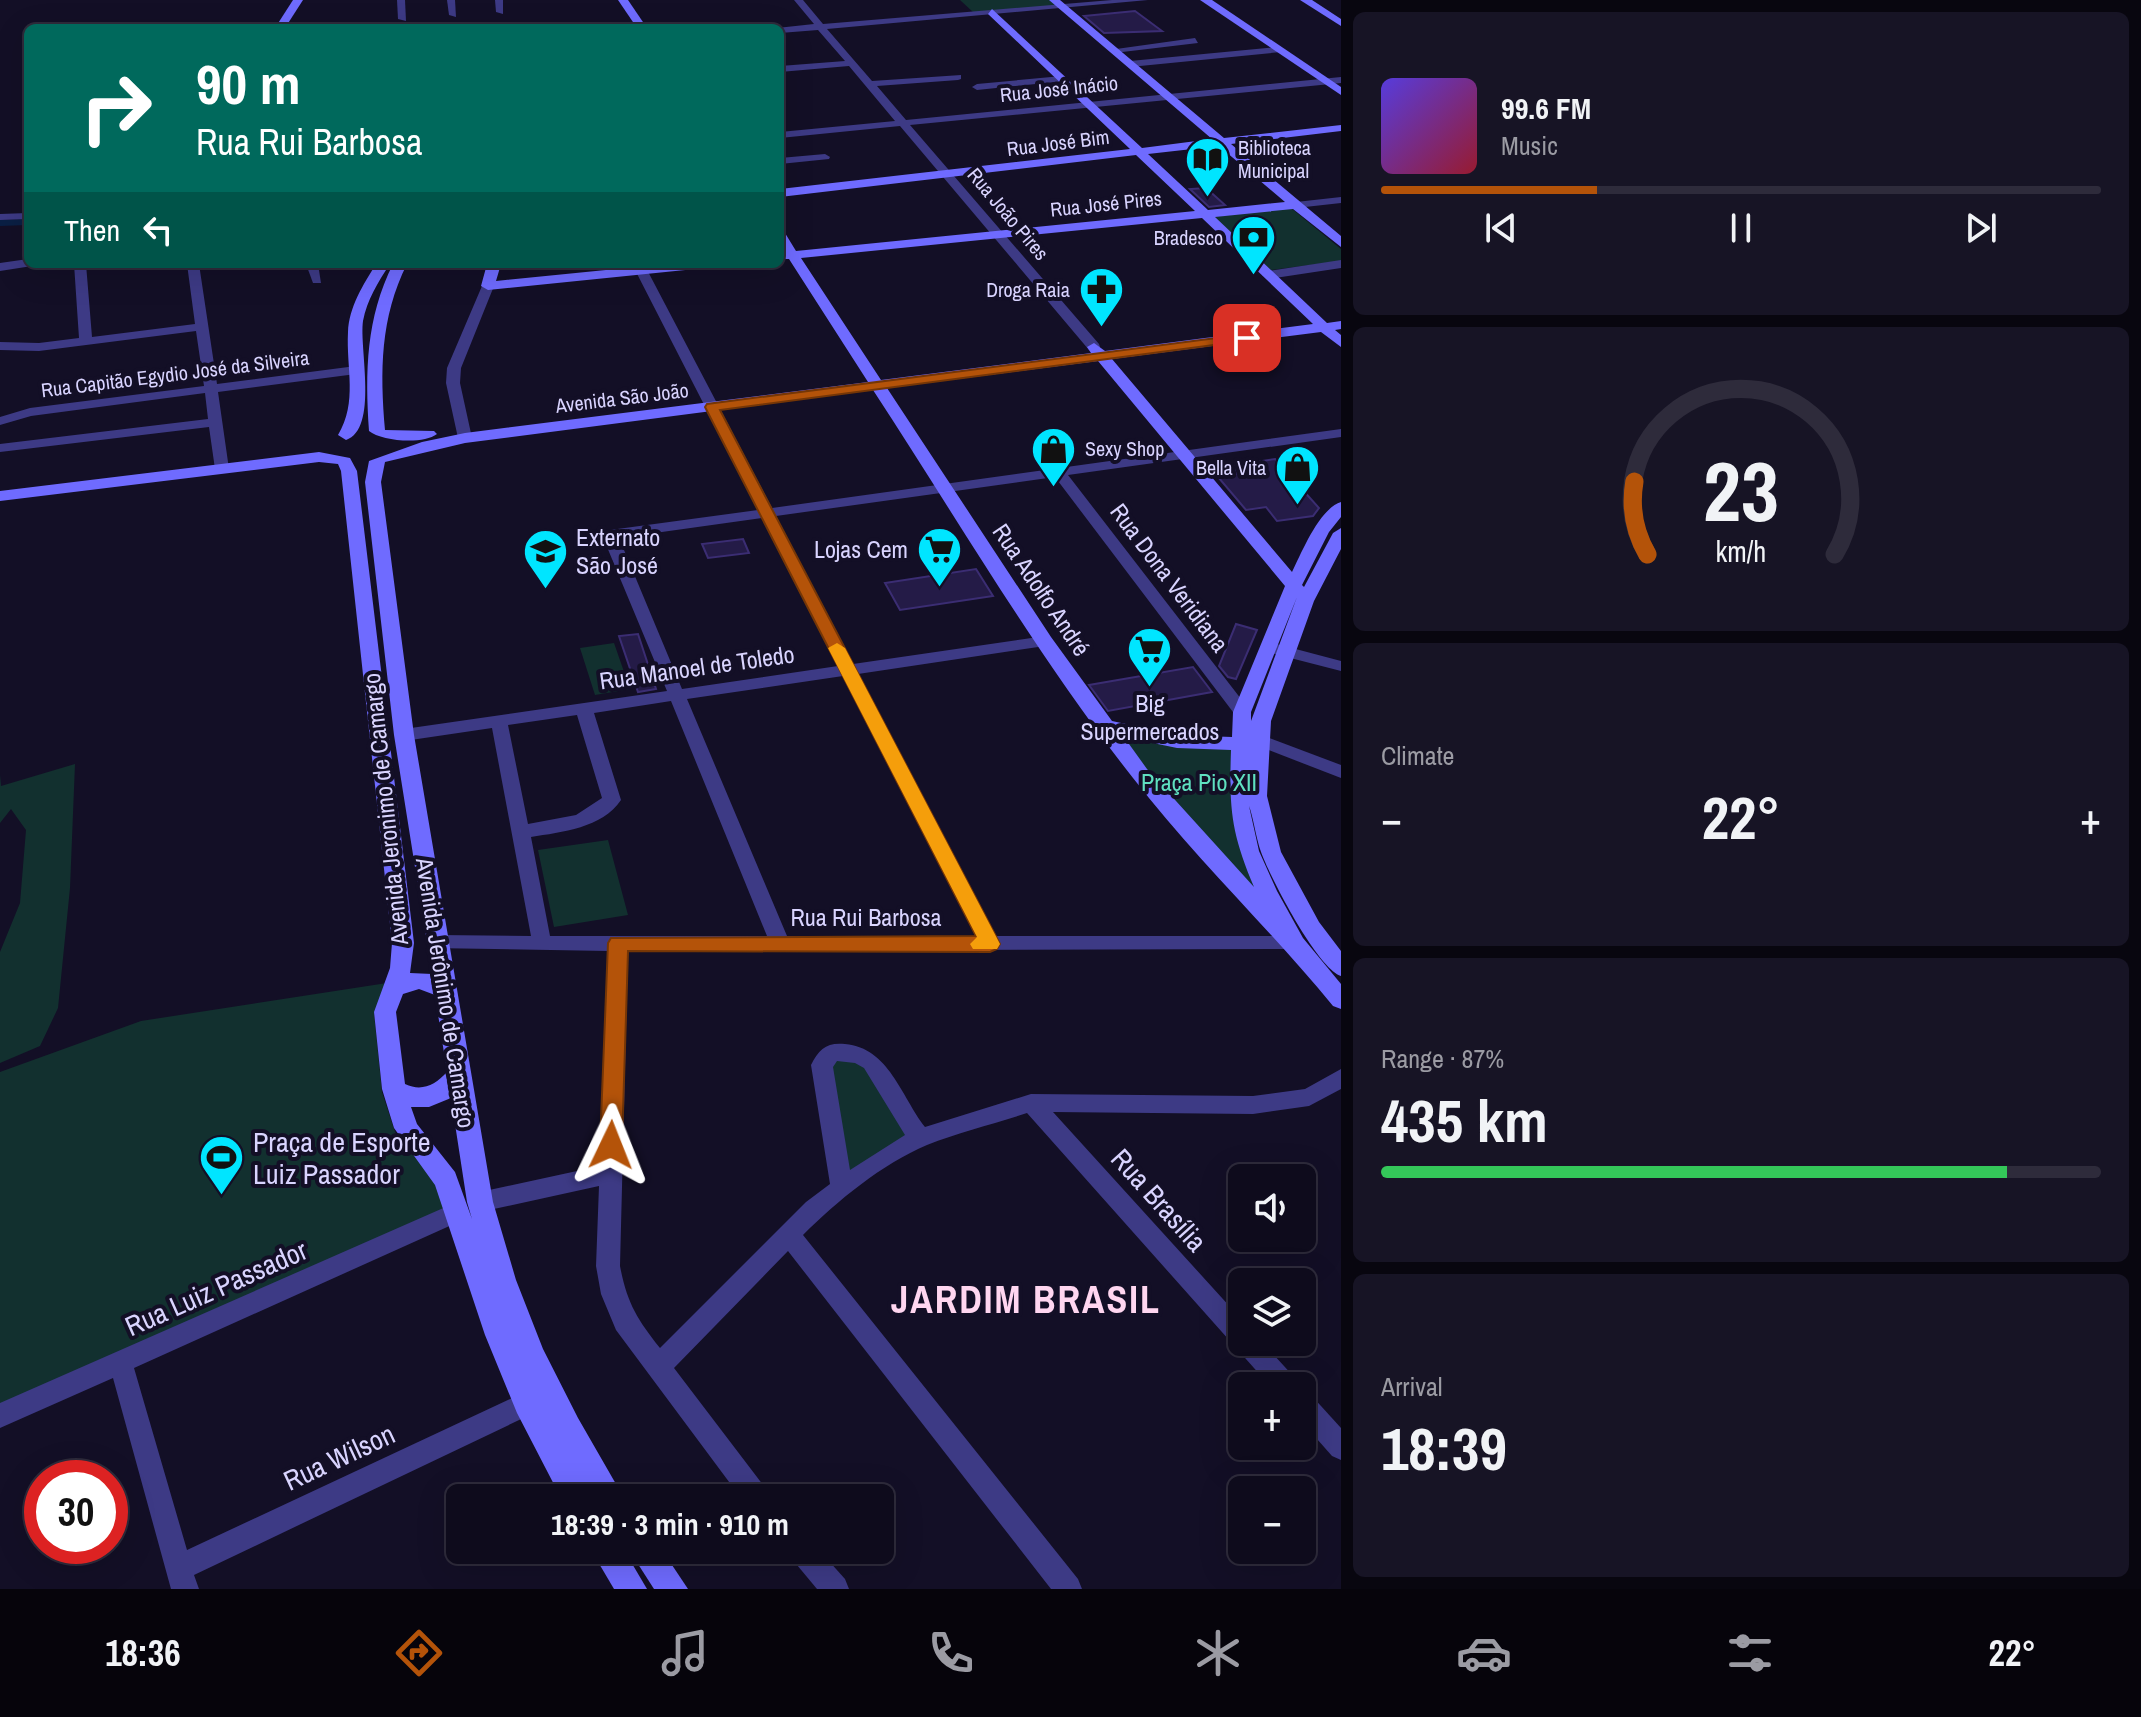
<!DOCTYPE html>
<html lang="en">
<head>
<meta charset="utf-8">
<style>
	body { margin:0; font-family:"Archivo Narrow",sans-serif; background:#171425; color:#f1f3f6; height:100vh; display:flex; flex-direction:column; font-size:30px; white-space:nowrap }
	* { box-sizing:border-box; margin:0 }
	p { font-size:26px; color:#9b9ba3 }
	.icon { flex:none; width:44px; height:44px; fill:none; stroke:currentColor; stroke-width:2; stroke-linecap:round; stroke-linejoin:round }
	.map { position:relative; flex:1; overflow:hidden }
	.side { display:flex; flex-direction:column; gap:12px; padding:12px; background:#08060f; width:800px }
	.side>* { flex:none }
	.guide { position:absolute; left:24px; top:24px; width:760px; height:244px; border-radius:12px; box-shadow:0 8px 32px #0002,0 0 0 2px #2e2b3b; background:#00695c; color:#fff; overflow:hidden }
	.controls { position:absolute; left:1228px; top:1164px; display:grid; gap:16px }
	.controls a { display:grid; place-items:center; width:88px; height:88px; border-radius:12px; background:#0e0b1c; box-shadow:0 8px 32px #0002,0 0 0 2px #2e2b3b; font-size:40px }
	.speed { position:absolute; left:24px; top:1460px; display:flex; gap:16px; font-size:40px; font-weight:700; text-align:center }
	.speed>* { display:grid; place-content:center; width:104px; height:104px; border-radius:50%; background:#0e0b1c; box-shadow:0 8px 32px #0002,0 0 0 2px #2e2b3b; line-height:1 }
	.speed .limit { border:12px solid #d22; background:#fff; color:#111 }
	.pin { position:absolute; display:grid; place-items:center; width:68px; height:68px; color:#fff; margin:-34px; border-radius:16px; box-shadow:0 4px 12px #0006 }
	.me { position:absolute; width:88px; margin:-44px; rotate:2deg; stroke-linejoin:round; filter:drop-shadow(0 0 6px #0008) }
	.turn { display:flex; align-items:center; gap:28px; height:168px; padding:0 40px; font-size:36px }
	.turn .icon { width:104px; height:104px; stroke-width:2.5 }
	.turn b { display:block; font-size:56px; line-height:68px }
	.then { display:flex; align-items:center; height:76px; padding:0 40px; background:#0003; gap:16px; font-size:30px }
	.big { font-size:60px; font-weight:700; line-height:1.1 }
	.side .widget { flex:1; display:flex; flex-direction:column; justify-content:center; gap:12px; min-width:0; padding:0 28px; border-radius:12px; background:#171425 }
	.side .dial { align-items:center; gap:0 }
	.dial svg { height:208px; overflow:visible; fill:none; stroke:#2e2b3b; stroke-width:7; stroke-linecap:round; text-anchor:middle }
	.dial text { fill:#f1f3f6; stroke:none }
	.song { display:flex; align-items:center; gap:24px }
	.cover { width:96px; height:96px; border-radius:12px; background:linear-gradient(135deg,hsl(250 70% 55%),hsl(350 70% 35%)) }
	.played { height:8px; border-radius:4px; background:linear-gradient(90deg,#b45309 30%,#2e2b3b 30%) }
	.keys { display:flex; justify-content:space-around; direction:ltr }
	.heat { display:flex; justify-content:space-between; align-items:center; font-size:44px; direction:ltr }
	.charge { height:12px; border-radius:6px; background:linear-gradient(90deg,#34c759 87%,#2e2b3b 0) }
	.trip { position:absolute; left:446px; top:1484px; width:448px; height:80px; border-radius:12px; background:#0e0b1c; box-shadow:0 8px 32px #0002,0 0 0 2px #2e2b3b; font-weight:700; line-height:80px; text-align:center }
	.menu { display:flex; height:128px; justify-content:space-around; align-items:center; background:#06040b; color:#9b9ba3 }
	.menu .icon { width:56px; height:56px }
	.menu .current { color:#b45309 }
	.menu b { font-size:36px; color:#f1f3f6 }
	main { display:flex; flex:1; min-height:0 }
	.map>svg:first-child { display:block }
	.green { fill:#12302f }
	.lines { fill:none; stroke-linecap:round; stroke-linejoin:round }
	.canal { fill:#0a1f44; fill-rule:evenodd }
	.building { fill:#241b47; stroke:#3b2d73; stroke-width:2 }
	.street { fill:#3d3a85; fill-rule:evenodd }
	.secondary { fill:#6f6bff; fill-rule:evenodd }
	.route { fill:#b45309; stroke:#753606; stroke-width:2 }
	.slow { fill:#f59e0b }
	.labels { text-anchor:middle; stroke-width:8; stroke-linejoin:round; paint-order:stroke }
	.far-street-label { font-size:20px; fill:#d9d4ff; stroke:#130f26 }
	.far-poi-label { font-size:20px; fill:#d9d4ff; stroke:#130f26; text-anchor:end }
	.poi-label { font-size:24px; fill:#d9d4ff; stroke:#130f26; text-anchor:start }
	.street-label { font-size:24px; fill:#d9d4ff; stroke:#130f26 }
	.park-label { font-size:24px; fill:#5fe0c0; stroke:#130f26 }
	.near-poi-label { font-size:28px; fill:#d9d4ff; stroke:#130f26; text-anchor:start }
	.near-street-label { font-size:28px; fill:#d9d4ff; stroke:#130f26 }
	.near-district-label { font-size:38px; font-weight:bold; letter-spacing:2px; fill:#ffd6f0; stroke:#130f26 }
</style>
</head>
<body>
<main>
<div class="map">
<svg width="1341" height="1589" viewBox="0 0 1341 1589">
	<rect width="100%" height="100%" fill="#130f26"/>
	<!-- green -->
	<g class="green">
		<polygon points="960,0 1050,0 1057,6 974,13"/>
		<polygon points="1291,208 1341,249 1341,261 1271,270 1214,217"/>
		<polygon points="614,643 630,689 595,695 580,648"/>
		<polygon points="1110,729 1235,746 1236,806 1284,929"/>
		<polygon points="75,764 70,888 58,1008 40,1046 0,1063 0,952 20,903 26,830 11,809 0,823 0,775 1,786"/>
		<polygon points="608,840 628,915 554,927 538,850"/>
		<polygon points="387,983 374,1014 382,1092 395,1132 439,1184 449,1209 0,1406 0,1072 141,1021"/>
		<polygon points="835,1059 863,1059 915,1137 844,1180 826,1066"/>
	</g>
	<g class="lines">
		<!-- canal -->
		<polygon class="canal" points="28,219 28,225 0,226 0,220"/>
	</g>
	<!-- building -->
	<g class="building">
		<polygon points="1135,11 1162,31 1104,33 1084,16"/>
		<polygon points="1206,188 1225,205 1209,207 1190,189"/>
		<polygon points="1275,459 1319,508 1313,516 1277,521 1266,507 1246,510 1218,477 1237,474 1230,466"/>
		<polygon points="743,539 749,553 708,558 702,544"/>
		<polygon points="976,569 993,596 900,610 885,583"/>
		<polygon points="1236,624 1257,630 1236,679 1228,677 1219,666"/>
		<polygon points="638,634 656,689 638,692 619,636"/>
		<polygon points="1193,667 1212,692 1108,711 1089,685"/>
	</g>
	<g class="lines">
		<!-- street -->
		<g class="street">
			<polygon points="397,0 405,0 406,21 398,19"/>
			<polygon points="447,0 455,0 456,17 449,15"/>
			<polygon points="495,0 503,0 503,14 496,12"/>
			<polygon points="794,0 803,0 823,24 1112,0 1148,0 827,29 872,81 961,75 961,79 958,80 877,86 906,120 1341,77 1341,83 910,125 1099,344 1100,347 1094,351 1089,350 900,126 780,138 780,132 895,121 849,66 780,72 780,66 845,61 818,30 780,33 780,28 777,28 814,24"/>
			<polygon points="1195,38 1198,43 1114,53 1109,50"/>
			<polygon points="1278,47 1281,48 1281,52 1130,67 1125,64 1130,61"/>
			<polygon points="1062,76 1067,79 1065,81 977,90 972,87 977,84"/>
			<polygon points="825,154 830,157 829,159 780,164 780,158"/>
			<polygon points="1341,197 1341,203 1296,208 1290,205 1296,202"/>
			<polygon points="28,213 28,219 0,220 0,214"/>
			<polygon points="28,259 28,264 32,266 0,271 0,263"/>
			<polygon points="1341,260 1341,268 1268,279 1262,275 1268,271"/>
			<polygon points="74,264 86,264 92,337 195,324 187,264 199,264 217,384 356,366 363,370 356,374 218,392 229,469 222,473 215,469 209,427 0,452 0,444 208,419 205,393 31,416 0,425 0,417 30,408 204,386 196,331 39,351 0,350 0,342 39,343 79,338"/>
			<polygon points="306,264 318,264 321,283 313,283"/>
			<path d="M632,264h12l128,244 569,-79v8l-273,38 180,233 3,4 -3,4h-12l-181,-239 -279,39 77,148 192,-28 8,5 -8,5 -187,28 138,262h299l7,3 3,5 -3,5 -674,2 -8,315c7,37 17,53 40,82l146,-146 24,-18 -19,-119c8,-16 16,-23 34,-21 44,4 56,52 80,83l106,-33 222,2 52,-7 36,-20v20l-32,17 -56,8 -200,-2 189,208v22h20l33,36 3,8h-28l-243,-273c-33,11 -68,19 -100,32 -45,19 -90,56 -124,90l275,344 4,10h-31l-263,-338 -114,117 92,121 4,9h-29l-125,-168 -15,-36 -5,-28 3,-80 -119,26 -8,-3 -3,-7 3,-7 8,-3 120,-26 8,-215 -178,-3 -3,-5 3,-5 7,-3 94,1 -39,-208 -88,13 -9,-6 9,-6 263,-38 -65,-156 8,-5 148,-20zM762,518l76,148 -156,23 -63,-151zM843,676l133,260h-189l-100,-237zM671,701l96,235h-217l-19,-99c31,-5 71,-9 90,-37l-27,-87zM577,715l25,83 -26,17 -48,9 -20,-99zM837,1061l18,2 9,5 41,67 -55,35 -17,-103z"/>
			<polygon points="488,282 494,286 461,368 460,383 472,438 465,442 458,438 446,383 447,368 482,286"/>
			<polygon points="1273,643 1341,661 1341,671 1267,652 1265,648 1267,644"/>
			<polygon points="1259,734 1341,765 1341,778 1253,744 1250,740"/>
			<polygon points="457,1202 465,1205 468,1212 465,1219 134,1368 187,1550 527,1391 536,1394 540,1403 536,1412 194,1575 199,1589 171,1589 113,1378 0,1428 0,1403"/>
			<polygon points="1302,1392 1311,1395 1341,1428 1341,1460 1332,1456 1302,1422"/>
			<polygon points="788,1550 819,1550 845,1579 849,1589 817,1589 792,1559"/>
		</g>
		<!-- secondary -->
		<g class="secondary">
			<polygon points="293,0 303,0 285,28 275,28"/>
			<polygon points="618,0 628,0 647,28 637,28"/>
			<path d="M1049,0h11l164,138 117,-13v6l-110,13 110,92v11l-48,-38 -78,8 112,106 14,-2v8l-6,1 6,5v12l-20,-15 -209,27 180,213c10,-20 27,-63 49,-70v15l-12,15 -27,53 2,2 29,-54 8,-5v21l-27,52 -43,120 -4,75 14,56 38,70 22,29v25c-24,-8 -71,-99 -80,-124 -5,-14 -8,-36 -12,-46l10,45 18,40 26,47 38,46v25l-8,-3c-64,-78 -138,-148 -200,-228 -96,-122 -175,-258 -260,-388l-408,53 -80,19 -4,20 33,253 79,467 23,78 27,69 35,69 46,80h-32l-3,-5 3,5h-31l-44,-85 -32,-78 -50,-150 -41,-57 -12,-39 -8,-77 16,-44 2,-25 -51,-472 -3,-7 -19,-2 -319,39v-10l319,-39 31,6 7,13 57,472 -4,30 22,1 -38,-239 -29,-253 4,-21 53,-19 43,-9 403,-51 -79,-123h-9v-6l4,-1 -4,-6v-14l5,1 11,18 399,-40 -59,-56 -356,42v-8l350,-40 -142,-135 4,-5 150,139 70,-9zM1219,146l66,56 -77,8 -60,-56zM1202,218l111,106 -208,27 -11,-8 -7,4 4,6 -210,27 -80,-122zM1098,361l187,225 -52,126 -1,25 -55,-2 -65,-14 -61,-84 -164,-249zM1297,597l-46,124v7v-16zM1124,737l53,11 54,2c-2,58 0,83 23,137l-107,-118zM419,989l16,6 12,77c-12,13 -25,20 -42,12l-9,-72 7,-18zM451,1098l16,104 5,17 -17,-47 -38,-48 -6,-17h18z"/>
			<polygon points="1200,0 1212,0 1341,87 1341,95"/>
			<polygon points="1300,0 1312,0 1341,19 1341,26"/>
			<path d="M376,264h14c-12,18 -23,36 -27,57 -4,27 16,108 -17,119l-8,-5c20,-33 8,-67 10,-103 1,-25 15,-47 28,-68z"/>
			<path d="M393,264h14c-27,54 -27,107 -22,166l49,1 3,3c-14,11 -56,7 -68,-3 -4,-60 -3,-113 24,-167z"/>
			<polygon points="487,264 501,264 496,281 666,264 712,264 705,268 488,290 481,286"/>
			<polygon points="591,1550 624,1550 647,1589 614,1589"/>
			<polygon points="629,1550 662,1550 688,1589 654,1589"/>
		</g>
	</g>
	<!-- route -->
	<polygon class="route" points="1247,334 1252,335 1252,340 720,410 1000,944 997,949 990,952 628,951 622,1145 619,1152 611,1155 603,1152 600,1145 608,943 611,938 976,936 705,407 707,404"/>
	<!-- slow -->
	<polygon class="slow" points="837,643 845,648 1000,944 997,949 973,949 970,944 977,937 828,648"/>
	<!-- icons -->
	<defs>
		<symbol id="library-pin" viewBox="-11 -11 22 30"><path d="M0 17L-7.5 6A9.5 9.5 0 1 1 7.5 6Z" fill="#00e5ff" stroke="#130f26"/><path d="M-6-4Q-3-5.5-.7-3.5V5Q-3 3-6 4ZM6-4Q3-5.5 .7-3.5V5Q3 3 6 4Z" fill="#111"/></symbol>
		<symbol id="bank-pin" viewBox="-11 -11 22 30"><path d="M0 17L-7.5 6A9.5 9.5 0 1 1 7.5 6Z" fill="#00e5ff" stroke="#130f26"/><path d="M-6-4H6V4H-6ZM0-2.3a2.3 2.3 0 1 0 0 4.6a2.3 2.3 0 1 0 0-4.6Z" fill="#111"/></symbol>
		<symbol id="pharmacy-pin" viewBox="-11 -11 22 30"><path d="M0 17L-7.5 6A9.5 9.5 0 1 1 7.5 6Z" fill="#00e5ff" stroke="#130f26"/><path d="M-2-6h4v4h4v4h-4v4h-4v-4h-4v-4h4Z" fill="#111"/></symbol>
		<symbol id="shop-pin" viewBox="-11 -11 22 30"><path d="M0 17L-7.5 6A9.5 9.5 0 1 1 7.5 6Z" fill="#00e5ff" stroke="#130f26"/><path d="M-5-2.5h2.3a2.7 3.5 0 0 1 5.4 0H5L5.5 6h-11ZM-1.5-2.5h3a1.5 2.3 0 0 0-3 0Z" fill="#111"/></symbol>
		<symbol id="supermarket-pin" viewBox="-11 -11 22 30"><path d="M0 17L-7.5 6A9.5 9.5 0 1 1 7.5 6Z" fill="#00e5ff" stroke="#130f26"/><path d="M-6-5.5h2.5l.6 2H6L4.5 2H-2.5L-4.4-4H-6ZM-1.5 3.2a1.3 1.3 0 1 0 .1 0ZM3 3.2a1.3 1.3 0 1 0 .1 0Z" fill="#111"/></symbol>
		<symbol id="school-pin" viewBox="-11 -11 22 30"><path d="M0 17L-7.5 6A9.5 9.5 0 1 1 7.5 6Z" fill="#00e5ff" stroke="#130f26"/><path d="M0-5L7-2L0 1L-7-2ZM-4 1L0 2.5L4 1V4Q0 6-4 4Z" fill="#111"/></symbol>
		<symbol id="stadium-pin" viewBox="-11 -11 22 30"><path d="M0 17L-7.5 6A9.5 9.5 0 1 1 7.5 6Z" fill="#00e5ff" stroke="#130f26"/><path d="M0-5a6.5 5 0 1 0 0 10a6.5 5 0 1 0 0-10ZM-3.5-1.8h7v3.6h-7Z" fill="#111"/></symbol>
	</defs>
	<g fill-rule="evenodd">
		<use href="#library-pin" x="1182" y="134" width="51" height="69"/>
		<use href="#bank-pin" x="1228" y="212" width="51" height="69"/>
		<use href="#pharmacy-pin" x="1076" y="264" width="51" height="69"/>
		<use href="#shop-pin" x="1028" y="424" width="51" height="69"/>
		<use href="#shop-pin" x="1272" y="442" width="51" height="69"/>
		<use href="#supermarket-pin" x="914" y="524" width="51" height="69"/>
		<use href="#school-pin" x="520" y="526" width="51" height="69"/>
		<use href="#supermarket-pin" x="1124" y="624" width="51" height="69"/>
		<use href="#stadium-pin" x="196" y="1132" width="51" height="69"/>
	</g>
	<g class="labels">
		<!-- far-street labels -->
		<g class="far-street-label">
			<text transform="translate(1059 89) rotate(-6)" y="7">Rua José Inácio</text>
			<text transform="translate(1058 143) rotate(-7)" y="7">Rua José Bim</text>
			<text transform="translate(1106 204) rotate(-6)" y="7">Rua José Pires</text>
			<text transform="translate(1008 214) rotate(50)" y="7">Rua João Pires</text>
			<text transform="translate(175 374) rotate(-7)" y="7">Rua Capitão Egydio José da Silveira</text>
			<text transform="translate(622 398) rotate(-7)" y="7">Avenida São João</text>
		</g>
		<!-- far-poi labels -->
		<g class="far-poi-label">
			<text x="1238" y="155" text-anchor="start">Biblioteca<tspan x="1238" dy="23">Municipal</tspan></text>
			<text x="1223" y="245">Bradesco</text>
			<text x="1070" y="297">Droga Raia</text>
			<text x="1085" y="456" text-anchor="start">Sexy Shop</text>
			<text x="1266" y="475">Bella Vita</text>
		</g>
		<!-- poi labels -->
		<g class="poi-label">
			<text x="576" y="546">Externato<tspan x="576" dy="28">São José</tspan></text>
			<text x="908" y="558" text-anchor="end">Lojas Cem</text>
			<text x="1150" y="712" text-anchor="middle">Big<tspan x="1150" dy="28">Supermercados</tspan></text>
		</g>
		<!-- street labels -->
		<g class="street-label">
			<text transform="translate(1169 578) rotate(53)" y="8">Rua Dona Veridiana</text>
			<text transform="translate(1041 590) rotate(56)" y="8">Rua Adolfo André</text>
			<text transform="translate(697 668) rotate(-8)" y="8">Rua Manoel de Toledo</text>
			<text transform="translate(386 809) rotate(-96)" y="8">Avenida Jeronimo de Camargo</text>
			<text x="866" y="926">Rua Rui Barbosa</text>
			<text transform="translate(445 993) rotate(81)" y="8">Avenida Jerônimo de Camargo</text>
		</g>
		<!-- park labels -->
		<g class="park-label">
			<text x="1199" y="791">Praça Pio XII</text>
		</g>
		<!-- near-poi labels -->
		<g class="near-poi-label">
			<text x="253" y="1152">Praça de Esporte<tspan x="253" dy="32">Luiz Passador</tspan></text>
		</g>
		<!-- near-street labels -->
		<g class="near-street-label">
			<text transform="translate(1159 1200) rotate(48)" y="10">Rua Brasília</text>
			<text transform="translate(216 1288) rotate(-24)" y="10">Rua Luiz Passador</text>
			<text transform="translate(339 1457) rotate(-25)" y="10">Rua Wilson</text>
		</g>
		<!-- near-district labels -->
		<g class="near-district-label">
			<text x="1026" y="1313">JARDIM BRASIL</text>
		</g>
	</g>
</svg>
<div class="controls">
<a><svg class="icon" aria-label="sound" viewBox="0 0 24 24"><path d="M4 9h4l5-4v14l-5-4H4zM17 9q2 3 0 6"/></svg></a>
<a><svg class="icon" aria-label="layers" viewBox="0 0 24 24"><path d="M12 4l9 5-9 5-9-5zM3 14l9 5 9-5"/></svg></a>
<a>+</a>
<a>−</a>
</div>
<div class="speed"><div class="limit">30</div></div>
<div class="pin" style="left:1247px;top:338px;background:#d93025"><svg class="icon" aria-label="arrive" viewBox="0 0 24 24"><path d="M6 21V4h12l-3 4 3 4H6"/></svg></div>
<svg class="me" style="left:611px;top:1145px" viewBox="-20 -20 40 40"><path d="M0-17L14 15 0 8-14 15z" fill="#b45309" stroke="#fff" stroke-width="4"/></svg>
<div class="trip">18:39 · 3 min · 910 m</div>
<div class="guide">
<div class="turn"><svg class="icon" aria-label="right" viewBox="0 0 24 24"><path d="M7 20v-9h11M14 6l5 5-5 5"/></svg><div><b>90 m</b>Rua Rui Barbosa</div></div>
<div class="then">Then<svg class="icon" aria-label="left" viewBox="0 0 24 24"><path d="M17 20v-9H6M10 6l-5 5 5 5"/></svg></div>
</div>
</div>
<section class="side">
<div class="widget">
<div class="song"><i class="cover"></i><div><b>99.6 FM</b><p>Music</p></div></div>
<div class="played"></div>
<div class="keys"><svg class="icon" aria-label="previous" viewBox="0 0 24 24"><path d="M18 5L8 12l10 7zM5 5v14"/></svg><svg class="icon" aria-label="pause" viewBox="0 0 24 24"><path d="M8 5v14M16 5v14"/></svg><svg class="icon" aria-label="next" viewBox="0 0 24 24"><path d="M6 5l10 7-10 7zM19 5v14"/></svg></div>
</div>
<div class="widget dial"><svg viewBox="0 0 100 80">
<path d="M14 69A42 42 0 1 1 86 69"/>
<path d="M14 69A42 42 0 0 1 9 41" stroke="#b45309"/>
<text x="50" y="56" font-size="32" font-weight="700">23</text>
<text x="50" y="72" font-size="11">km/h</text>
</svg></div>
<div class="widget"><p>Climate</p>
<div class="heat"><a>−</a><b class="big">22°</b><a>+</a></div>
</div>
<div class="widget"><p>Range · 87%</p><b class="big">435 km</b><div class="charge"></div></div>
<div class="widget"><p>Arrival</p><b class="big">18:39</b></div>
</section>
</main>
<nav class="menu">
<b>18:36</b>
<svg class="icon current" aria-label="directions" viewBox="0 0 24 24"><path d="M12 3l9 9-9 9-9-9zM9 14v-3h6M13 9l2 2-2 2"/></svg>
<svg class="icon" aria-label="music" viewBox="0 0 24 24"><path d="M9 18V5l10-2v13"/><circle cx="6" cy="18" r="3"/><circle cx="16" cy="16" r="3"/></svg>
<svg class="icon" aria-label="phone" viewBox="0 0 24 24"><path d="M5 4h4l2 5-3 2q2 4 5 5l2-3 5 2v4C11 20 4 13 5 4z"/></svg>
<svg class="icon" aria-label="climate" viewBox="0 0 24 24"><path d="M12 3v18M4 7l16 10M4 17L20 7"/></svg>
<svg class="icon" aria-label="car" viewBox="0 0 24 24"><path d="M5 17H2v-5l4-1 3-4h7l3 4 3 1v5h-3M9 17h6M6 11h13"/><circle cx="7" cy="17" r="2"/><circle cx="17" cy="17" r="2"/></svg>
<svg class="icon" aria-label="filters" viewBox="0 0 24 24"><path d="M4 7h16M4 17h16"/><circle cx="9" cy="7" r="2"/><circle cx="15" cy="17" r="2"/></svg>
<b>22°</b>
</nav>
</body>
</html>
